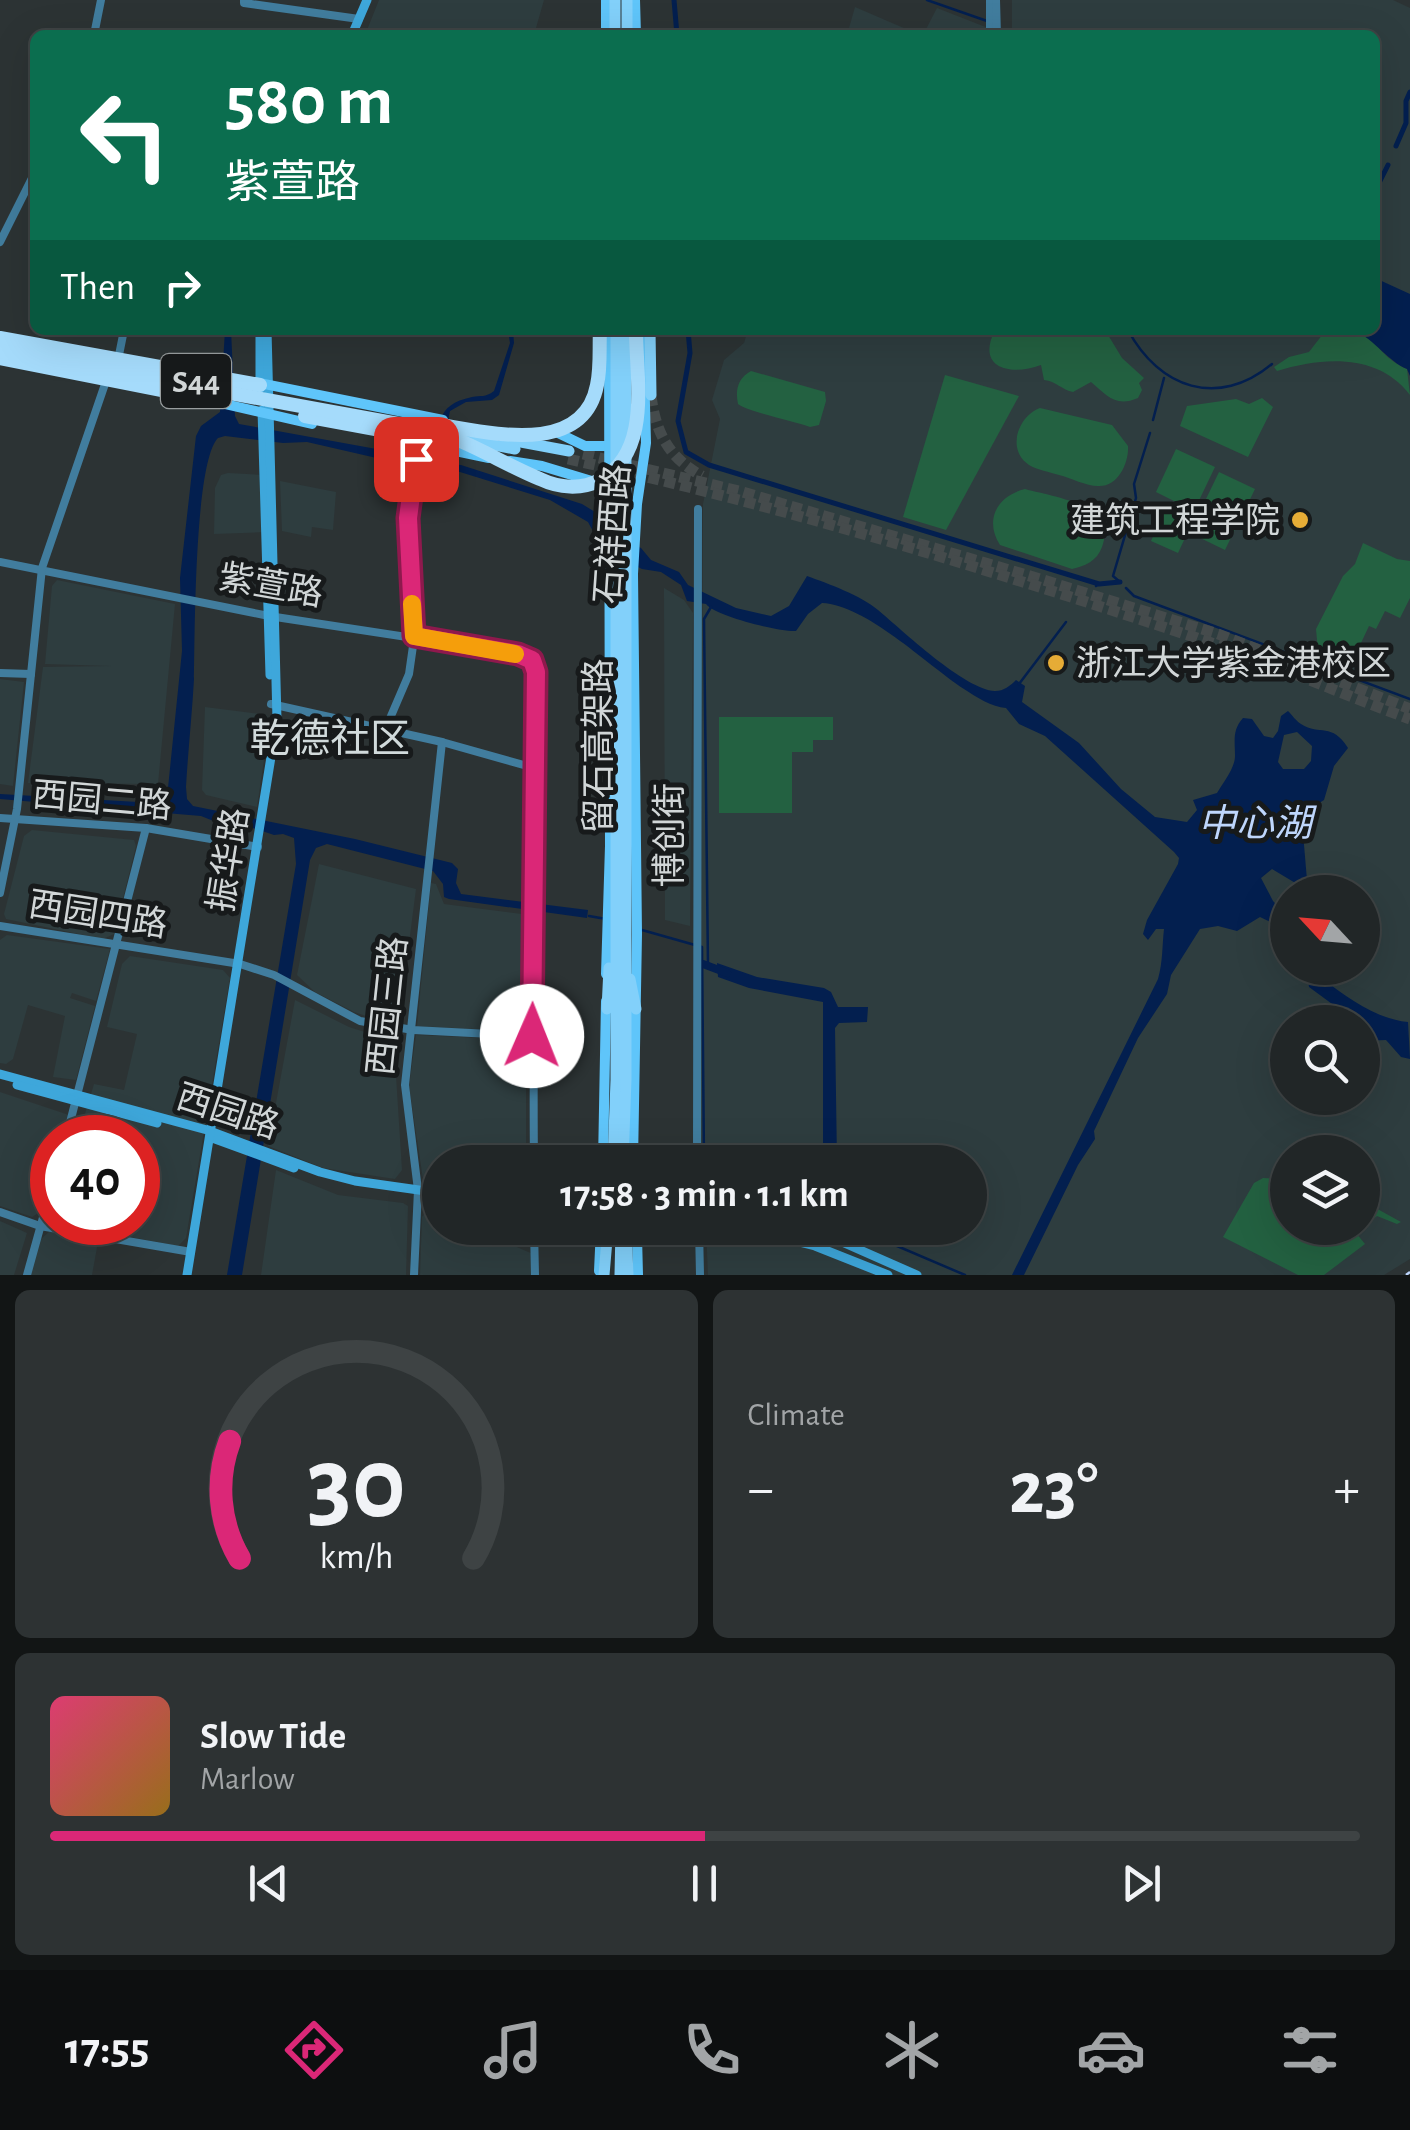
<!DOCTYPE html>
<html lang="en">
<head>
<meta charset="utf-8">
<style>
	body { margin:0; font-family:"Alegreya Sans","Noto Sans SC",sans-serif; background:#2d3233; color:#f1f3f6; height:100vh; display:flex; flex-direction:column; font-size:38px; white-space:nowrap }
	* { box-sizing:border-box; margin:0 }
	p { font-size:32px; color:#a2a5a7 }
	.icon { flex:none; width:55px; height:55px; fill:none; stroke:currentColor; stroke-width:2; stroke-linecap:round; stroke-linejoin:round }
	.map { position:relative; height:1275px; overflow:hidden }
	.details { display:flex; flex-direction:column; gap:15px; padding:15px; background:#121515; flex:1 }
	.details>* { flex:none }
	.guide { position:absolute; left:30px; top:30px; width:1350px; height:305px; border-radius:15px; box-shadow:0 10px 40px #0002,0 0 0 2px #3e4344; background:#0b6e4f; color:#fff; overflow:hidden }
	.needle { width:65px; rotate:296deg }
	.buttons { position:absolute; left:1270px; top:875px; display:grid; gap:20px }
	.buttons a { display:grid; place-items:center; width:110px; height:110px; border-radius:50%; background:#212627; box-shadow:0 10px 40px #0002,0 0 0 2px #3e4344; font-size:50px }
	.speed { position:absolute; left:30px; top:1115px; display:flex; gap:20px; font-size:50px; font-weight:700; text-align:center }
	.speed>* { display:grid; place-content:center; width:130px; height:130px; border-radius:50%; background:#212627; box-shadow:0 10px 40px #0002,0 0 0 2px #3e4344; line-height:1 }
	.speed .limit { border:15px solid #d22; background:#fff; color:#111 }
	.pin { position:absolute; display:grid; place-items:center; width:85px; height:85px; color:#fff; margin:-42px; border-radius:20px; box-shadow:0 5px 15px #0006 }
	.me { position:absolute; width:110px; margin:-55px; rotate:1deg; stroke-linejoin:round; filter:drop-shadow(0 0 8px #0008) }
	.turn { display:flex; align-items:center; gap:35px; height:210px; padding:0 30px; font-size:45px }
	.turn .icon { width:130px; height:130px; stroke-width:2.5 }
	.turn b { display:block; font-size:70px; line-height:85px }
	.then { display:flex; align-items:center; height:95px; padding:0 30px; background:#0003; gap:20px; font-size:38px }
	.big { font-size:75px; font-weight:700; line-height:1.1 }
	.details .widget { flex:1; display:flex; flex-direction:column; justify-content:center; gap:15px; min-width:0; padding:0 35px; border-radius:15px; background:#2d3233 }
	.details .dial { align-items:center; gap:0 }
	.dial svg { height:260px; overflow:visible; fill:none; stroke:#3e4344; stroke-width:7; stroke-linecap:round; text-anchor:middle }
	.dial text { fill:#f1f3f6; stroke:none }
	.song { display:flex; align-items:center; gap:30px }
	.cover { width:120px; height:120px; border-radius:15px; background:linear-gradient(135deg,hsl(340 70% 55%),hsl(40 70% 35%)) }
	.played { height:10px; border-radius:5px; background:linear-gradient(90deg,#db2777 50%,#3e4344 50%) }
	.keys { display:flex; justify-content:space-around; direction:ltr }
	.heat { display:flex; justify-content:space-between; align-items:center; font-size:55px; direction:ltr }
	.details .tiles { flex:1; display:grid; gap:15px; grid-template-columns:1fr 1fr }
	.widget:last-child { grid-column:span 2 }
	.trip { position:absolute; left:422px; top:1145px; width:565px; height:100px; border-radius:50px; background:#212627; box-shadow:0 10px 40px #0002,0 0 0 2px #3e4344; font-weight:700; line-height:100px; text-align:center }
	.dock { display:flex; height:160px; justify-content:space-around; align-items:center; background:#0d0f10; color:#a2a5a7 }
	.dock .icon { width:70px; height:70px }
	.dock .on { color:#db2777 }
	.dock b { font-size:45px; color:#f1f3f6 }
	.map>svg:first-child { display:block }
	.built { fill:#2e3d3f; fill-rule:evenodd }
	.green { fill:#236141 }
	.water { fill:#031f4f; fill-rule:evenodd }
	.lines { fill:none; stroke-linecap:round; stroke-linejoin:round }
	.stream { stroke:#031f4f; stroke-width:2.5 }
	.canal { stroke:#031f4f; stroke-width:5 }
	.river { stroke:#031f4f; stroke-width:8 }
	.ferry { stroke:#bed6fc; stroke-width:2.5; stroke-dasharray:12 10; stroke-linecap:butt }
	.trunk-tunnel { stroke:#454b4c; stroke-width:11; stroke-dasharray:11 5.5; stroke-linecap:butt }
	.tertiary { stroke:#417d9e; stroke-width:8 }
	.secondary { stroke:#3ea7db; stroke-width:9 }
	.primary { stroke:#5fc5fa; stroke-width:10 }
	.trunk { stroke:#82d0fa; stroke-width:11 }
	.motorway { stroke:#a5dbfb; stroke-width:14 }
	.trunk-bridge { stroke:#82d0fa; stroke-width:11 }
	.motorway-bridge { stroke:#a5dbfb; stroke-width:14 }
	.route-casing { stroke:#8e194d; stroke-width:25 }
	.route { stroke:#db2777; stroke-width:18 }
	.slow { stroke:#f59e0b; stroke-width:18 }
	.poi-dot { fill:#e6ac36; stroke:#171a1b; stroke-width:4 }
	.labels { text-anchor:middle; stroke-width:10; stroke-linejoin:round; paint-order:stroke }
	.shield { fill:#171a1b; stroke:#999e9f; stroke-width:2.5 }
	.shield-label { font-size:32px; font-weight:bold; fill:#d1d6d7 }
	.poi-label { font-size:35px; fill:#d1d6d7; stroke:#171a1b; text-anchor:end }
	.street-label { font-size:35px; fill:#d1d6d7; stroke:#171a1b }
	.water-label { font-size:38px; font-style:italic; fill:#bed6fc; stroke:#171a1b }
	.quarter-label { font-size:40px; fill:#d1dadb; stroke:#171a1b }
</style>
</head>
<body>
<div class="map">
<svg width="1410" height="1275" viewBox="0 0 1410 1275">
	<rect width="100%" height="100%" fill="#2c3334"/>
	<!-- built -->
	<g class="built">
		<polygon points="379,0 544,0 534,35 365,35"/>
		<path d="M1012,0h381l17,8v1251l-26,16h-676l-2,-47h264v-66h-270l3,-658 17,-85 -8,-19 12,-40 20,-17 4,-13h627v-295h-363zM1288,892h74v76h-74zM1288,1022h74v76h-74zM1288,1152h74v76h-74z"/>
		<polygon points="855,7 920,35 847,35"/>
		<polygon points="937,8 1006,35 923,35"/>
		<polygon points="228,473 265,475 266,532 214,534 215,488 221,475"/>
		<polygon points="280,481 336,492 333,530 312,527 311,537 282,531"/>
		<polygon points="57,580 175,604 158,784 28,783 43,667 111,666 45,664 52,586"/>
		<polygon points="664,588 684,600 693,613 690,926 665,920"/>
		<polygon points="0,679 24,682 13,786 0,784"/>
		<polygon points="205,707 267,715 269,727 257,807 206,795 202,790"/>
		<polygon points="32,830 134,840 136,846 114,934 103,939 6,919 4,914 24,836"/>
		<polygon points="319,864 416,889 399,1021 372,1018 354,1012 315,992 297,975"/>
		<polygon points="431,883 436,884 444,904 530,915 529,1032 417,1026"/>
		<polygon points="7,935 110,949 96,1001 72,993 70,998 95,1006 76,1080 53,1077 65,1016 28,1005 13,1059 6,1064 0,1063 0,940"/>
		<polygon points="130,956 223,970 230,978 186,1238 178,1246 56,1223 138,1222 138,1138 78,1137 94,1084 124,1090 137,1034 107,1027 122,964"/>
		<polygon points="295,1000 349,1027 368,1033 398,1035 395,1060 402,1170 395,1179 323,1168 268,1146"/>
		<polygon points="416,1035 526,1040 526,1162 440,1162 440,1188 424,1186 409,1086"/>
		<polygon points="0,1092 69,1115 63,1137 52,1138 52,1172 40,1212 32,1217 0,1206"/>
		<polygon points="276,1170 338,1195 403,1203 408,1206 406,1275 261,1275"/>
		<polygon points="428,1208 440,1210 440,1228 496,1228 512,1245 533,1254 533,1275 420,1275 422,1217"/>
		<polygon points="0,1221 27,1233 14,1275 0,1275"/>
		<polygon points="50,1231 98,1242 92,1275 30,1275 40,1240"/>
	</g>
	<!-- green -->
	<g class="green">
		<path d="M995,330h110l17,28 22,20 -5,5 3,7 -4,8c-23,10 -31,-3 -47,-16l-18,10c-11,-2 -17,-11 -29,-12l-3,-15c-28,11 -66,5 -46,-35z"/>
		<path d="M1326,330c58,0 43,22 81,39l3,26c-32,-42 -87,-38 -133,-24l-3,-4 15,-10 20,-5z"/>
		<path d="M751,371l74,21 1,9 -7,24 -9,2c-16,-6 -62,-15 -72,-23 -3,-14 0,-26 13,-33z"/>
		<polygon points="945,375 1019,396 946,530 903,517"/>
		<polygon points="1262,398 1273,407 1248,457 1180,426 1187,406 1236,399 1249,404"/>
		<path d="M1040,408l72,17 16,21c1,17 -10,41 -30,40 -12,0 -27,-8 -39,-11 -9,-3 -22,-5 -30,-10 -23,-15 -11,-49 11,-57z"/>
		<polygon points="1176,449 1215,467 1194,511 1156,492"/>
		<polygon points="1219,472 1255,489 1241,518 1205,501"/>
		<path d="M1025,489c28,8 93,15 77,58 -5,14 -17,19 -30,22l-72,-24c-16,-25 -3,-49 25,-56z"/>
		<polygon points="1203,504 1239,521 1225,550 1190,533"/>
		<polygon points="1167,506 1194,519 1178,553 1151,541"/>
		<polygon points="1363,543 1397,559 1410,561 1410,598 1400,618 1385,611 1376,629 1369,626 1361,643 1366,647 1354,667 1318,651 1316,629 1343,576 1355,564"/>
		<polygon points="719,717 833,717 833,740 813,740 813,752 792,752 792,813 719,813"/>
		<polygon points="1263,1178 1287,1179 1288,1228 1362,1228 1363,1201 1401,1222 1397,1224 1377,1216 1356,1233 1365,1244 1324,1275 1298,1275 1223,1237 1254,1183"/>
	</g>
	<!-- water -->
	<g class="water">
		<path d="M1375,278l35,16v82l-3,-7c-18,-7 -32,-29 -53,-39h21z"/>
		<path d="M225,330h6l4,86 4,8 154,28 36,11 6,-4c4,-33 -1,-54 37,-62 9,-2 13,1 22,-6l16,-48 -2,-13h5l1,13 -15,52 -7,5 -26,2 -16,9 -10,48 4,5 17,1 121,39 13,8 6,14 40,22 10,12 28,12 9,13 48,23 35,8 18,-10 18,-30c22,8 53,19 71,34 24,20 87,80 117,81 9,0 15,-5 21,-11l9,6 -3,16 57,41 42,46 34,28 32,5 10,-12 -4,-10 24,-7c6,-10 18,-25 18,-37 0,-15 -3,-26 8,-38l9,1 12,17 9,2 5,-7 3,-15 7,-5c4,4 8,10 13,13 19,12 31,-2 47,24l-14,18 -10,34 -8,5 -3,18 -10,10 5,59h-8l-3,-8 -25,-15 -11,9 12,23 14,15v14l-27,-13 -23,14 -19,-5 -18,3 -29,46 -4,19 -29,44 -44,93 1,8 -17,26 -54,110h-12l146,-296c5,-18 4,-32 6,-50h-8l-8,11 -5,-6 4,-14 31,-56 1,-6 -5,-6 -129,-116 -26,-12 -13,-16c-14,-1 -30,-11 -42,-19 -39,-26 -98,-84 -142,-86l-14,11 -12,17c-17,1 -81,-15 -90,-27l-19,-3 -6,-16 -20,-13 -19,-3 -39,-19 -15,-28 -38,-22 -90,-28 -57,-5 -9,-5 -87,-20 -24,1 -58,-7 -7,2c-24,24 -23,200 -24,241 -2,36 -6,72 -8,108l1,12 6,7 162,33 97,24 6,6 -2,14 5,11 127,16 -1,8 -138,-19 -5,-2 -1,-13 -10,-13 -106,-27 -11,4 -6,12 -68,415h-15l69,-411 -2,-26 -11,-4 -9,1 -48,-16 -10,3 -15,-6 -201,-17v-5l155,9 13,-15 14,-137 -2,-73 16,-142 5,-10 19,-14zM1297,732l15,14 -1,15 -7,8h-21l-5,-7 6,-27z"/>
		<polygon points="717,963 757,977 824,988 831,992 838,1007 868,1007 867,1022 839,1023 835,1028 837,1162 823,1162 823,1002 749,988 718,977"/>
		<path d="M1306,968h18l-1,11c25,19 53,40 85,43l2,37 -9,-2 -15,-17 -23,1 -1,-19h-15l-4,-10 -34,-25z"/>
	</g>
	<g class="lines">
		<!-- stream -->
		<g class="stream">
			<polyline points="927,0 987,21"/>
			<path d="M1128,330c31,58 90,79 144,34"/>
			<polyline points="1153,420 1164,378"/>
			<polyline points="1120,582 1113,576 1136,498 1134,484 1150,433"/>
			<polyline points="1096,586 1099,584"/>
			<polyline points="1126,588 1134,596 1410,699"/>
			<polyline points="1019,684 1066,622"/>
			<polyline points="589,916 606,919"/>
			<polyline points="642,930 702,947 704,1162"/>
			<polyline points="708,966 704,619 711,607"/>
			<polyline points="876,1237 965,1275"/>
		</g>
		<!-- canal -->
		<g class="canal">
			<polyline points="674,0 677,35"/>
			<polyline points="1396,146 1406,123 1406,101 1410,92"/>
			<polyline points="1375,191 1388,165"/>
			<polyline points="688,330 690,353 678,421 686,452 709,465 1099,584 1120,582"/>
		</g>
		<!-- river -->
		<polyline class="river" points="703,964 727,973"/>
		<!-- ferry -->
		<polyline class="ferry" points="1406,1275 1410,1272"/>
		<!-- trunk-tunnel -->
		<g class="trunk-tunnel">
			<path d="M651,395c4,37 18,63 51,81"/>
			<polyline points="583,454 739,491 1040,579 1218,634 1410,709"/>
			<path d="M568,459c212,46 423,111 629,179 72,24 142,55 213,81"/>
		</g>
		<!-- tertiary -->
		<g class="tertiary">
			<polyline points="244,0 244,3 359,19"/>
			<polyline points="990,0 990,35"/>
			<polyline points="996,0 997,35"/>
			<polyline points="94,35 101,0"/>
			<polyline points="0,242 35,172"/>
			<polyline points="119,355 124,330"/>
			<path d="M0,562l269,54 249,38 14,6 5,11c1,164 -5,328 -3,491"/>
			<polyline points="0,673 31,674"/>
			<polyline points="271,704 442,742 538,769"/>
			<polyline points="385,730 409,674 413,646 408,518 418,444"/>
			<polyline points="0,818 146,828 258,847"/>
			<polyline points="0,893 17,809 42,568 105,384"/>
			<polyline points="0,926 240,964 274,975 360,1021 413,1030 532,1036"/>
			<polyline points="66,1138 146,828"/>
			<polyline points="697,1162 698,509"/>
			<polyline points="0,1212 40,1226 191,1252"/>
			<polyline points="534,1228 535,1275"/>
			<polyline points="699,1228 700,1275"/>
			<polyline points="27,1275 52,1185"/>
			<polyline points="414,1275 418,1190 405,1085 442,742"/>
		</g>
		<!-- secondary -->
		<g class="secondary">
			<polyline points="352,35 367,0"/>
			<polyline points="260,330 260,390"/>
			<polyline points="262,410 270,675"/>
			<polyline points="0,1074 207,1130 320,1172 355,1181 440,1193"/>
			<polyline points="17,1085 157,1123"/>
			<polyline points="215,1139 294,1168"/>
			<polyline points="744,1228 815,1246 888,1275"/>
			<polyline points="800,1228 842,1242 917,1275"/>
			<polyline points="187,1275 277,720 267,330"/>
		</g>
		<!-- primary -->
		<g class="primary">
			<polyline points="606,0 606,35"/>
			<polyline points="635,0 636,35"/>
			<polyline points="254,382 443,420"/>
			<polyline points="203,399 312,424"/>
			<polyline points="554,431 585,446 609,446"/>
			<polyline points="422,444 489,458"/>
			<polyline points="510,461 542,466 595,482"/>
			<polyline points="606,974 610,846 609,330"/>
			<polyline points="603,1162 606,1001"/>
			<polyline points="633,1162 637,934 633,574 637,504 646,443 643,330"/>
			<polyline points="633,1228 637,1236 638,1275"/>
			<polyline points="599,1271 601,1228"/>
		</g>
		<!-- trunk -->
		<g class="trunk">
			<polyline points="615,35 615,0"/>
			<polyline points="627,35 627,0"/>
			<polyline points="650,330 651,395"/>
			<polyline points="505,439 569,451"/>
			<polyline points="469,440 515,449"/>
			<polyline points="630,979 636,1009"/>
			<polyline points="607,1009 609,968"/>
			<polyline points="613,1162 616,1080 616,330"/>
			<polyline points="623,1162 626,1079 626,330"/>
			<polyline points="604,1275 608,1228"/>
			<polyline points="620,1275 621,1228"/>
		</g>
		<!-- motorway -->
		<g class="motorway">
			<polyline points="0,338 260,385"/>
			<polyline points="0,358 206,399"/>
			<polyline points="305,416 440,441"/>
		</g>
		<!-- trunk-bridge -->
		<polyline class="trunk-bridge" points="626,1228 628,1275"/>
		<!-- motorway-bridge -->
		<g class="motorway-bridge">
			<path d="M0,351l426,78c42,11 75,34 114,50 19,9 41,11 60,1 52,-28 36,-101 36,-150"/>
			<path d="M434,424c50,7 149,35 163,-39 4,-18 2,-37 3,-55"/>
		</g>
	</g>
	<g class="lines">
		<defs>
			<polyline id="route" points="416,459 408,518 414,636 518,654 532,660 536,672 532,1036"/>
		</defs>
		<!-- route casing -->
		<use href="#route" class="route-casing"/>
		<!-- route -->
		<use href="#route" class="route"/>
		<!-- slow -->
		<polyline class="slow" points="412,604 414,636 515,654"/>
	</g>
	<!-- markers -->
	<g class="poi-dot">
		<circle cx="1300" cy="520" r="10"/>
		<circle cx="1056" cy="663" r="10"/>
	</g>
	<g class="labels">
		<!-- shield labels -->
		<rect class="shield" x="161" y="354" width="70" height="54" rx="8"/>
		<g class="shield-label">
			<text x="196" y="392">S44</text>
		</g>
		<!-- poi labels -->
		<g class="poi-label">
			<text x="1280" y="532">建筑工程学院</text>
			<text x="1076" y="675" text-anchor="start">浙江大学紫金港校区</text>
		</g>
		<!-- street labels -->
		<g class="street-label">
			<text transform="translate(612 534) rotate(-86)" y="12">石祥西路</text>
			<text transform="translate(271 585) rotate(10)" y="12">紫萱路</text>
			<text transform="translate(598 746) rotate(-90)" y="12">留石高架路</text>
			<text transform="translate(102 800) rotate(5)" y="12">西园二路</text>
			<text transform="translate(669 835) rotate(-90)" y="12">博创街</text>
			<text transform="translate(228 860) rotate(-81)" y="12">振华路</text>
			<text transform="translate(98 914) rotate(9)" y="12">西园四路</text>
			<text transform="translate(387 1006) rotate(-84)" y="12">西园三路</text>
			<text transform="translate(228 1111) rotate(18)" y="12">西园路</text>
		</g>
		<!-- water labels -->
		<g class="water-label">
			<text x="1255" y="836">中心湖</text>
		</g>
		<!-- quarter labels -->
		<g class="quarter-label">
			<text x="330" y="752">乾德社区</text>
		</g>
	</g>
</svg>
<div class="buttons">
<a><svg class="needle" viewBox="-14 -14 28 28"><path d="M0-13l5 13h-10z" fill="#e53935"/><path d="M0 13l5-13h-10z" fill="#a2a5a7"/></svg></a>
<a><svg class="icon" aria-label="search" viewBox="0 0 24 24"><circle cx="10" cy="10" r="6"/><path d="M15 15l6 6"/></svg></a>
<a><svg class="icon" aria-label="layers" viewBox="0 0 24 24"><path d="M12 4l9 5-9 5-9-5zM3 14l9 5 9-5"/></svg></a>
</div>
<div class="speed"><div class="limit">40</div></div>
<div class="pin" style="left:416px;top:459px;background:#d93025"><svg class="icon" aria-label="arrive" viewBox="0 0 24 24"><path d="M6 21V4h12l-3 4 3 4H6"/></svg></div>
<svg class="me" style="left:532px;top:1036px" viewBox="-20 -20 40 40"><circle r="19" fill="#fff"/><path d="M0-13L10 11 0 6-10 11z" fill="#db2777"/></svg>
<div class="trip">17:58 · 3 min · 1.1 km</div>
<div class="guide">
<div class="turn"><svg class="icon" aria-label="left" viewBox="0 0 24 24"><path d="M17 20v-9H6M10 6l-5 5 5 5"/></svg><div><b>580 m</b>紫萱路</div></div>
<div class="then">Then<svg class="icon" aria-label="right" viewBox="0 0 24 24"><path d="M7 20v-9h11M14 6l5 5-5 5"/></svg></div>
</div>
</div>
<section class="details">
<div class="tiles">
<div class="widget dial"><svg viewBox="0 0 100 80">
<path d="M14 69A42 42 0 1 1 86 69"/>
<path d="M14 69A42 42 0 0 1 11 33" stroke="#db2777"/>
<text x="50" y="56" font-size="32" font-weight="700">30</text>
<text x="50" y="72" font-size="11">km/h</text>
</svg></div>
<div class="widget"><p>Climate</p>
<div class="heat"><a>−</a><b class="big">23°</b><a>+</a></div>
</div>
<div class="widget">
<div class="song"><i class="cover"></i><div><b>Slow Tide</b><p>Marlow</p></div></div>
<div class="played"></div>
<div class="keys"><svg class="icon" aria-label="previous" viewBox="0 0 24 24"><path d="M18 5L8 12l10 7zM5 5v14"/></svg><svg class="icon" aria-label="pause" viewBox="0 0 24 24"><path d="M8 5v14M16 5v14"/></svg><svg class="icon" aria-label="next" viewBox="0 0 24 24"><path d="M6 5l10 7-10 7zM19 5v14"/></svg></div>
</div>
</div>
</section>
<nav class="dock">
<b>17:55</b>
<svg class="icon on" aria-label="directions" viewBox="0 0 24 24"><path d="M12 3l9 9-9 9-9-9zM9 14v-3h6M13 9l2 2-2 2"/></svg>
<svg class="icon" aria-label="music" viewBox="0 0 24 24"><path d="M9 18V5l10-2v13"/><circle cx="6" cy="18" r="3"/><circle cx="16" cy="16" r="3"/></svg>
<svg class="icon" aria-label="phone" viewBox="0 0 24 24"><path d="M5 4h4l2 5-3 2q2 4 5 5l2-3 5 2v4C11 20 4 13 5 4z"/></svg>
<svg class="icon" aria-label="climate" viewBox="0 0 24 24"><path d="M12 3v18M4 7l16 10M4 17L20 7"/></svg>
<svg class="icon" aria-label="car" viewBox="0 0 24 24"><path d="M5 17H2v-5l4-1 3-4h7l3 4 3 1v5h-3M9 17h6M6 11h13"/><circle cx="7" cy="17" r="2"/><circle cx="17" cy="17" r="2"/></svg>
<svg class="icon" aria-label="filters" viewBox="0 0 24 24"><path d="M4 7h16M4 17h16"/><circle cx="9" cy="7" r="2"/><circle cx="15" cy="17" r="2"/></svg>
</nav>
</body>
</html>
